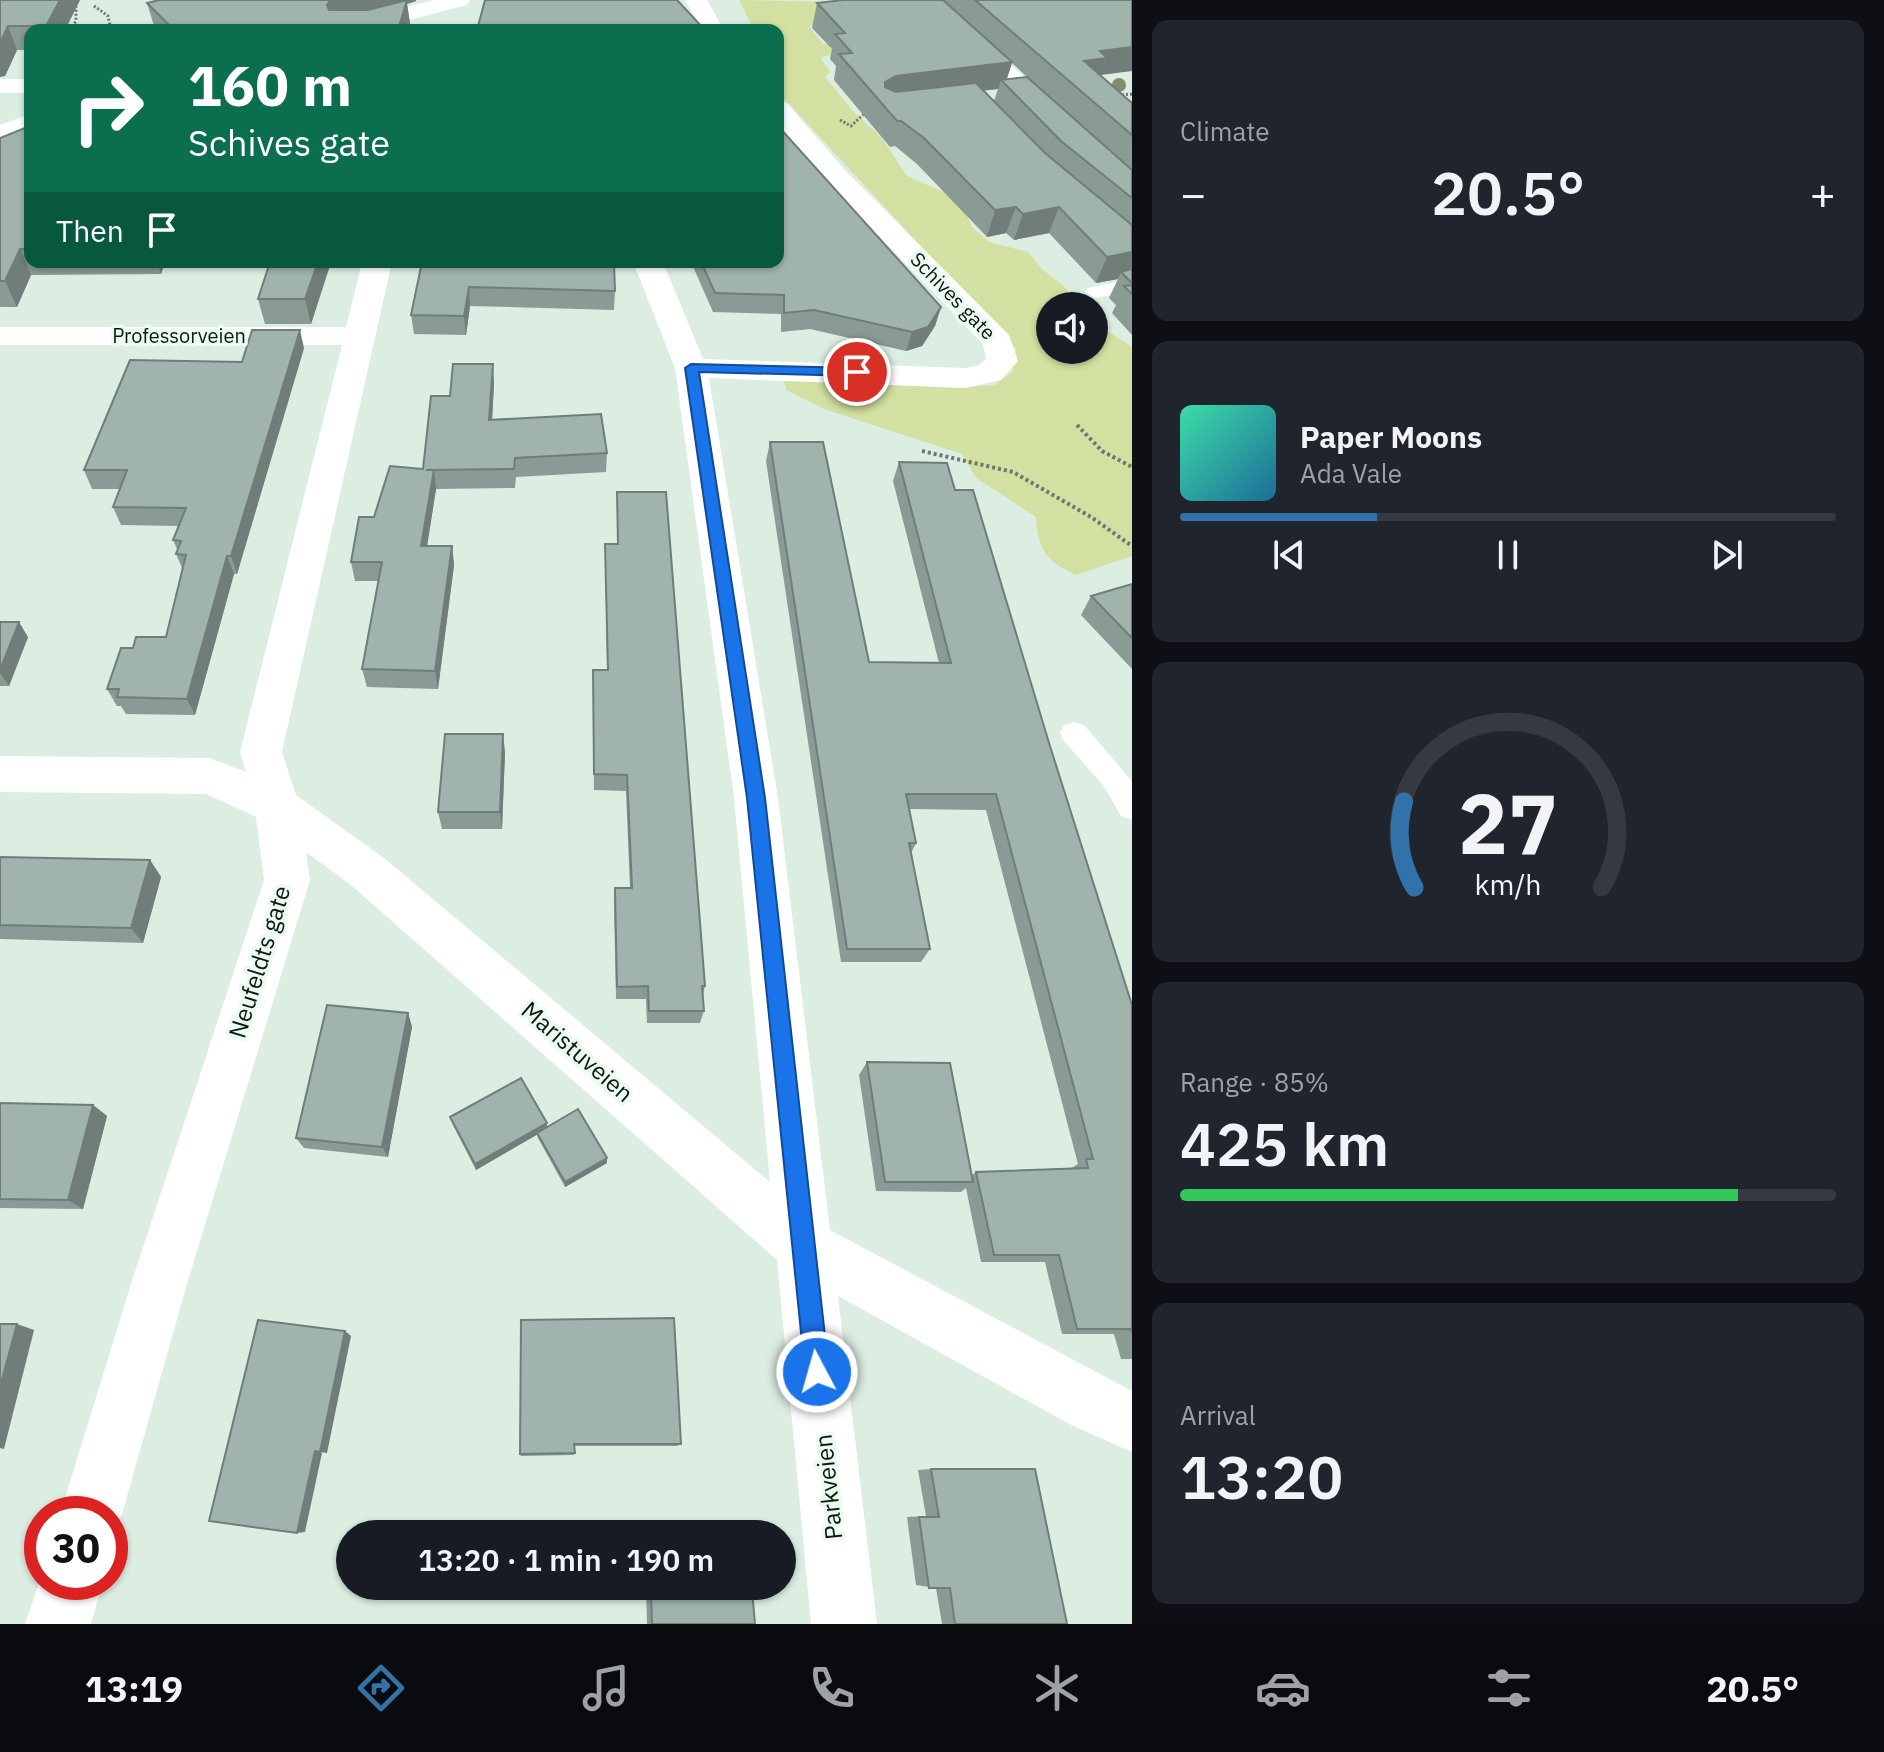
<!DOCTYPE html>
<html lang="en">
<head>
<meta charset="utf-8">
<style>
	body { margin:0; font-family:"IBM Plex Sans",sans-serif; background:#20242c; color:#f1f3f6; height:100vh; display:flex; flex-direction:column; font-size:30px; white-space:nowrap }
	* { box-sizing:border-box; margin:0 }
	p { font-size:26px; color:#9ea1a6 }
	.icon { flex:none; width:44px; height:44px; fill:none; stroke:currentColor; stroke-width:2; stroke-linecap:round; stroke-linejoin:round }
	.map { position:relative; flex:1; overflow:hidden }
	.panel { display:flex; flex-direction:column; gap:20px; padding:20px; background:#0d0f14; width:752px }
	.panel>* { flex:none }
	.guide { position:absolute; left:24px; top:24px; width:760px; height:244px; border-radius:16px; box-shadow:0 2px 6px #0004; background:#0b6e4f; color:#fff; overflow:hidden }
	.fabs { position:absolute; left:1036px; top:292px; display:grid; gap:16px }
	.fabs a { display:grid; place-items:center; width:72px; height:72px; border-radius:50%; background:#171b24; box-shadow:0 2px 6px #0004; font-size:40px }
	.speed { position:absolute; left:24px; top:1496px; display:flex; gap:16px; font-size:40px; font-weight:700; text-align:center }
	.speed>* { display:grid; place-content:center; width:104px; height:104px; border-radius:50%; background:#171b24; box-shadow:0 2px 6px #0004; line-height:1 }
	.speed .limit { border:12px solid #d22; background:#fff; color:#111 }
	.pin { position:absolute; display:grid; place-items:center; width:68px; height:68px; color:#fff; margin:-34px; border:4px solid #fff; border-radius:50%; box-shadow:0 2px 8px #0007 }
	.me { position:absolute; width:88px; margin:-44px; rotate:354deg; stroke-linejoin:round; filter:drop-shadow(0 0 6px #0008) }
	.turn { display:flex; align-items:center; gap:28px; height:168px; padding:0 32px; font-size:36px }
	.turn .icon { width:104px; height:104px; stroke-width:2.5 }
	.turn b { display:block; font-size:56px; line-height:68px }
	.then { display:flex; align-items:center; height:76px; padding:0 32px; background:#0003; gap:16px; font-size:30px }
	.big { font-size:60px; font-weight:600; line-height:1.1 }
	.panel .card { flex:1; display:flex; flex-direction:column; justify-content:center; gap:12px; min-width:0; padding:0 28px; border-radius:16px; background:#20242c }
	.panel .dial { align-items:center; gap:0 }
	.dial svg { height:208px; overflow:visible; fill:none; stroke:#363941; stroke-width:7; stroke-linecap:round; text-anchor:middle }
	.dial text { fill:#f1f3f6; stroke:none }
	.song { display:flex; align-items:center; gap:24px }
	.cover { width:96px; height:96px; border-radius:12px; background:linear-gradient(135deg,hsl(160 70% 55%),hsl(200 70% 35%)) }
	.played { height:8px; border-radius:4px; background:linear-gradient(90deg,#3173a9 30%,#363941 30%) }
	.keys { display:flex; justify-content:space-around; direction:ltr }
	.heat { display:flex; justify-content:space-between; align-items:center; font-size:44px; direction:ltr }
	.charge { height:12px; border-radius:6px; background:linear-gradient(90deg,#34c759 85%,#363941 0) }
	.trip { position:absolute; left:336px; top:1520px; width:460px; height:80px; border-radius:40px; background:#171b24; box-shadow:0 2px 6px #0004; font-weight:600; line-height:80px; text-align:center }
	.tabs { display:flex; height:128px; justify-content:space-around; align-items:center; background:#090b0e; color:#9ea1a6 }
	.tabs .icon { width:56px; height:56px }
	.tabs .on { color:#3173a9 }
	.tabs b { font-size:36px; color:#f1f3f6 }
	main { display:flex; flex:1; min-height:0 }
	.map>svg:first-child { display:block }
	.green { fill:#d2e1a2 }
	.lines { fill:none; stroke-linecap:round; stroke-linejoin:round }
	.path-far1 { stroke:#6d7770; stroke-width:3; stroke-dasharray:2 2; stroke-linecap:butt }
	.path { stroke:#6d7770; stroke-width:4; stroke-dasharray:3 3; stroke-linecap:butt }
	.service { fill:#fff; fill-rule:evenodd }
	.minor { fill:#fff; fill-rule:evenodd }
	.tree { fill:#818d6c }
	.wall { fill:#8a9a95; fill-rule:evenodd }
	.shaded-wall { fill:#707d79 }
	.building { fill:#a0b3ad; stroke:#707d79; stroke-width:2 }
	.route { fill:#1a73e8; stroke:#114b97; stroke-width:2 }
	.labels { text-anchor:middle; stroke-width:7; stroke-linejoin:round; paint-order:stroke }
	.far-street-label { font-size:20px; fill:#111713; stroke:#eafbef }
	.street-label { font-size:24px; fill:#111713; stroke:#eafbef }
</style>
</head>
<body>
<main>
<div class="map">
<svg width="1132" height="1624" viewBox="0 0 1132 1624">
	<rect width="100%" height="100%" fill="#dcede2"/>
	<!-- green -->
	<path class="green" d="M739,0l95,2 -11,22 -14,2 14,18 25,-1 7,8 -35,6 10,15 -5,5 28,34 29,27 25,38 55,24 9,26 18,16 39,10 14,17 24,19 8,18h-24v44h44v-28l38,25v209l-56,19c-30,-14 -38,-25 -40,-58l-60,-39 -14,-24 -138,-45 -38,-19 -2,-9 17,-3 152,10 41,-3 18,-13 4,-23 -238,-257v-62h-24z"/>
	<g class="lines">
		<!-- path-far1 -->
		<g class="path-far1">
			<polyline points="94,6 108,16 111,30"/>
			<polyline points="70,30 76,21 76,0"/>
			<polyline points="1118,95 1132,94"/>
			<polyline points="840,120 851,126 867,111"/>
		</g>
		<!-- path -->
		<g class="path">
			<polyline points="1077,425 1102,451 1132,467"/>
			<polyline points="922,451 1013,472 1091,517 1132,546"/>
		</g>
		<!-- service -->
		<g class="service">
			<polygon points="1132,279 1132,291 1095,298 1085,292 1088,288"/>
			<polygon points="1074,722 1084,725 1132,781 1132,820 1121,816 1103,785 1064,741 1060,733 1064,725"/>
		</g>
		<!-- minor -->
		<g class="minor">
			<polygon points="433,0 470,0 467,5 371,30 333,30 336,25"/>
			<polygon points="685,0 707,0 724,30 702,30"/>
			<polygon points="915,0 939,0 1132,174 1132,196 1122,194"/>
			<rect x="0" y="79" width="30" height="14"/>
			<polygon points="778,100 787,103 843,168 1009,335 1018,361 1001,380 965,388 709,378 778,798 830,1230 1132,1391 1132,1452 1071,1425 838,1296 877,1624 811,1624 777,1260 352,886 306,852 310,880 187,1284 122,1514 110,1538 110,1514 60,1514 131,1284 264,880 256,817 206,794 0,792 0,756 210,758 246,772 240,752 342,345 0,345 0,327 346,327 362,262 392,262 282,752 296,795 384,858 770,1182 734,798 675,368 633,262 663,262 703,359 965,368 979,365 986,359 983,344 825,180 778,124"/>
			<polygon points="30,114 30,131 0,142 0,125"/>
			<polygon points="42,1574 42,1582 103,1582 91,1624 25,1624"/>
		</g>
	</g>
	<!-- trees -->
	<circle class="tree" cx="1119" cy="85" r="7"/>
	<!-- wall -->
	<g class="wall">
		<polygon points="0,0 80,0 65,30 30,30 30,50 17,50 5,76"/>
		<polygon points="159,0 416,0 416,1 407,4 410,23 408,30 157,30 154,26 147,3"/>
		<path d="M843,0h289l-31,76 31,27v232l-20,-22 4,-8 -7,-7 9,-19 -22,4 -47,-50 -35,7 -8,-7 -19,4 -70,-73 -22,-18 -5,1 -56,-67 2,-14 -6,-7 2,-10 -20,-21 5,-25zM1012,63l15,14 -20,2zM998,89l-4,12 -10,-11z"/>
		<polygon points="30,126 30,262 331,262 311,324 265,324 258,299 268,266 164,265 161,274 31,275 17,307 0,307 0,138"/>
		<polygon points="422,262 615,291 614,310 470,306 466,335 414,334 411,315"/>
		<polygon points="691,262 778,262 941,307 935,326 922,346 906,351 810,329 781,332 781,314 713,312"/>
		<polygon points="304,348 237,574 234,574 195,715 126,714 121,706 117,706 107,689 133,648 166,637 183,570 176,554 178,551 173,540 179,526 121,525 113,507 120,489 92,489 84,470 242,362"/>
		<polygon points="494,383 492,420 607,453 606,472 516,477 515,488 436,489 427,546 452,546 454,565 438,689 367,687 362,669 378,581 355,581 351,562 374,517 423,469 450,396"/>
		<polygon points="770,442 869,662 939,663 893,481 899,462 955,490 1049,743 1132,1005 1132,1359 1121,1359 1114,1334 1062,1334 1045,1262 981,1262 966,1188 961,1192 876,1191 859,1075 867,1062 972,1175 976,1172 1071,1168 1078,1164 986,810 910,809 916,843 911,853 930,949 921,962 841,962 766,461"/>
		<polygon points="617,492 705,986 703,994 704,1011 700,1023 647,1023 646,999 616,999 614,903 615,888 630,888 626,791 594,790 593,687 593,670 607,670 605,544 617,544"/>
		<polygon points="1132,584 1132,669 1081,615 1091,596"/>
		<polygon points="0,622 28,637 9,686 0,686"/>
		<polygon points="505,752 502,829 442,829 438,812"/>
		<polygon points="0,857 150,860 161,877 143,943 0,939"/>
		<polygon points="408,1013 412,1027 388,1157 304,1148 296,1138"/>
		<polygon points="0,1103 93,1105 107,1116 83,1209 0,1208"/>
		<polygon points="450,1117 547,1123 547,1127 607,1163 565,1187 538,1138 537,1134 476,1170 452,1123"/>
		<polygon points="521,1320 681,1444 677,1446 574,1446 574,1455 521,1456 520,1454"/>
		<polygon points="931,1469 1067,1624 942,1624 936,1588 916,1585 907,1517 926,1516 918,1470"/>
		<polygon points="646,1586 745,1586 752,1589 755,1624 647,1624"/>
	</g>
	<!-- shaded-wall -->
	<g class="shaded-wall">
		<polygon points="60,0 80,0 65,30 48,30 46,26"/>
		<polygon points="331,0 416,0 416,1 407,4 410,23 408,30 398,30 335,22 327,5"/>
		<polygon points="8,26 17,50 5,76 0,77 0,43"/>
		<polygon points="1132,47 1132,71 1101,75 1098,83 1084,61 1100,51"/>
		<polygon points="1012,62 1005,84 1001,80 998,89 890,102 883,105 885,82 896,76"/>
		<polygon points="1016,207 1006,233 987,237 995,210"/>
		<polygon points="1059,207 1049,233 1014,240 1023,214"/>
		<polygon points="20,249 31,275 17,307 5,281"/>
		<polygon points="1132,252 1132,277 1121,272 1118,279 1096,283 1107,257"/>
		<polygon points="157,262 163,262 164,265 161,274"/>
		<polygon points="318,262 331,262 311,324 305,299"/>
		<polygon points="469,287 470,306 466,335 464,316"/>
		<polygon points="941,307 935,326 922,346 906,351 912,332"/>
		<polygon points="300,330 304,348 237,574 231,556"/>
		<polygon points="493,364 494,383 491,439 489,420"/>
		<polygon points="434,470 436,489 424,565 421,546"/>
		<polygon points="452,546 454,565 438,689 435,671"/>
		<polygon points="227,556 234,574 195,715 187,699"/>
		<polygon points="19,622 28,637 9,686 0,673 0,670"/>
		<polygon points="503,734 505,752 502,829 500,812"/>
		<polygon points="150,860 161,877 143,943 131,928"/>
		<polygon points="408,1013 412,1027 388,1157 382,1147"/>
		<polygon points="93,1105 107,1116 83,1209 68,1200"/>
		<polygon points="547,1123 547,1129 476,1170 475,1164"/>
		<polygon points="607,1158 607,1163 565,1187 565,1182"/>
		<polygon points="17,1324 34,1330 4,1449 0,1448 0,1387"/>
		<polygon points="345,1331 351,1336 327,1453 320,1452"/>
		<polygon points="315,1451 322,1453 305,1532 297,1533"/>
	</g>
	<!-- building -->
	<g class="building">
		<polygon points="0,0 60,0 46,26 8,26 0,43"/>
		<polygon points="159,0 331,0 327,5 329,10 368,10 407,0 398,30 174,30 147,3"/>
		<polygon points="485,0 677,0 705,30 477,30"/>
		<polygon points="843,0 943,0 1012,62 896,76 885,82 885,87 896,92 976,83 1045,153 1132,225 1132,252 1107,257 1059,207 1023,214 1016,207 995,210 924,138 901,121 897,121 839,54 852,53 835,34 845,33 817,3"/>
		<polygon points="975,0 1132,0 1132,47 1100,51 1107,58 1084,61 1132,103 1132,135"/>
		<polygon points="1027,77 1132,170 1132,198 1061,141 1001,80"/>
		<polygon points="30,126 30,249 20,249 5,281 0,281 0,138"/>
		<polygon points="778,126 941,307 928,327 912,332 814,310 784,313 784,295 715,293 701,262 778,262"/>
		<polygon points="270,262 318,262 305,299 258,299"/>
		<polygon points="422,262 614,262 615,291 469,287 464,316 411,315"/>
		<polygon points="1132,269 1132,283 1121,272"/>
		<polygon points="1132,285 1132,294 1124,286"/>
		<polygon points="252,330 300,330 231,556 227,556 187,699 117,697 119,689 107,689 121,648 133,648 136,637 166,637 186,555 176,554 181,541 173,540 186,508 113,507 127,470 84,470 130,360 242,362"/>
		<polygon points="453,364 493,364 489,420 601,414 607,453 515,458 514,469 426,470 434,470 421,546 452,546 435,671 362,669 382,562 351,562 359,517 374,517 390,466 423,469 431,396 450,396"/>
		<polygon points="770,442 823,442 869,662 951,663 899,462 947,463 955,490 973,490 1049,743 1132,1005 1132,1333 1131,1329 1077,1329 1059,1255 994,1255 976,1172 1088,1168 1086,1159 1093,1159 996,794 906,794 916,843 909,843 930,949 847,949"/>
		<polygon points="617,492 666,492 705,986 702,986 704,1011 649,1011 648,986 617,987 615,888 632,888 627,775 594,774 593,670 608,670 605,544 618,544"/>
		<polygon points="1132,584 1132,638 1091,596"/>
		<polygon points="0,622 19,622 0,670"/>
		<polygon points="445,734 503,734 500,812 438,812"/>
		<polygon points="0,857 150,860 131,928 0,925"/>
		<polygon points="327,1005 408,1013 382,1147 296,1138"/>
		<polygon points="867,1062 950,1063 973,1182 885,1182"/>
		<polygon points="521,1078 547,1123 475,1164 450,1117"/>
		<polygon points="0,1103 93,1105 68,1200 0,1199"/>
		<polygon points="578,1109 607,1158 565,1182 537,1133"/>
		<polygon points="674,1318 681,1444 574,1444 575,1453 520,1454 521,1320"/>
		<polygon points="258,1320 345,1331 320,1452 315,1451 297,1533 209,1521"/>
		<polygon points="0,1324 17,1324 0,1387"/>
		<polygon points="931,1469 1035,1469 1067,1624 955,1624 950,1588 929,1588 919,1517 939,1517"/>
		<polygon points="752,1589 755,1624 652,1624 651,1591"/>
	</g>
	<!-- route -->
	<polygon class="route" points="691,364 857,368 863,372 857,376 699,372 765,798 829,1372 825,1381 817,1384 808,1381 805,1372 747,798 685,368"/>
	<g class="labels">
		<!-- far-street labels -->
		<g class="far-street-label">
			<text transform="translate(953 296) rotate(46)" y="7">Schives gate</text>
			<text x="179" y="343">Professorveien</text>
		</g>
		<!-- street labels -->
		<g class="street-label">
			<text transform="translate(260 962) rotate(-73)" y="8">Neufeldts gate</text>
			<text transform="translate(577 1052) rotate(41)" y="8">Maristuveien</text>
			<text transform="translate(829 1487) rotate(-96)" y="8">Parkveien</text>
		</g>
	</g>
</svg>
<div class="fabs">
<a><svg class="icon" aria-label="sound" viewBox="0 0 24 24"><path d="M4 9h4l5-4v14l-5-4H4zM17 9q2 3 0 6"/></svg></a>
</div>
<div class="speed"><div class="limit">30</div></div>
<div class="pin" style="left:857px;top:372px;background:#d93025"><svg class="icon" aria-label="arrive" viewBox="0 0 24 24"><path d="M6 21V4h12l-3 4 3 4H6"/></svg></div>
<svg class="me" style="left:817px;top:1372px" viewBox="-20 -20 40 40"><circle r="17" fill="#1a73e8" stroke="#fff" stroke-width="3"/><path d="M0-11L8 9 0 5-8 9z" fill="#fff"/></svg>
<div class="trip">13:20 · 1 min · 190 m</div>
<div class="guide">
<div class="turn"><svg class="icon" aria-label="right" viewBox="0 0 24 24"><path d="M7 20v-9h11M14 6l5 5-5 5"/></svg><div><b>160 m</b>Schives gate</div></div>
<div class="then">Then<svg class="icon" aria-label="arrive" viewBox="0 0 24 24"><path d="M6 21V4h12l-3 4 3 4H6"/></svg></div>
</div>
</div>
<section class="panel">
<div class="card"><p>Climate</p>
<div class="heat"><a>−</a><b class="big">20.5°</b><a>+</a></div>
</div>
<div class="card">
<div class="song"><i class="cover"></i><div><b>Paper Moons</b><p>Ada Vale</p></div></div>
<div class="played"></div>
<div class="keys"><svg class="icon" aria-label="previous" viewBox="0 0 24 24"><path d="M18 5L8 12l10 7zM5 5v14"/></svg><svg class="icon" aria-label="pause" viewBox="0 0 24 24"><path d="M8 5v14M16 5v14"/></svg><svg class="icon" aria-label="next" viewBox="0 0 24 24"><path d="M6 5l10 7-10 7zM19 5v14"/></svg></div>
</div>
<div class="card dial"><svg viewBox="0 0 100 80">
<path d="M14 69A42 42 0 1 1 86 69"/>
<path d="M14 69A42 42 0 0 1 10 36" stroke="#3173a9"/>
<text x="50" y="56" font-size="32" font-weight="700">27</text>
<text x="50" y="72" font-size="11">km/h</text>
</svg></div>
<div class="card"><p>Range · 85%</p><b class="big">425 km</b><div class="charge"></div></div>
<div class="card"><p>Arrival</p><b class="big">13:20</b></div>
</section>
</main>
<nav class="tabs">
<b>13:19</b>
<svg class="icon on" aria-label="directions" viewBox="0 0 24 24"><path d="M12 3l9 9-9 9-9-9zM9 14v-3h6M13 9l2 2-2 2"/></svg>
<svg class="icon" aria-label="music" viewBox="0 0 24 24"><path d="M9 18V5l10-2v13"/><circle cx="6" cy="18" r="3"/><circle cx="16" cy="16" r="3"/></svg>
<svg class="icon" aria-label="phone" viewBox="0 0 24 24"><path d="M5 4h4l2 5-3 2q2 4 5 5l2-3 5 2v4C11 20 4 13 5 4z"/></svg>
<svg class="icon" aria-label="climate" viewBox="0 0 24 24"><path d="M12 3v18M4 7l16 10M4 17L20 7"/></svg>
<svg class="icon" aria-label="car" viewBox="0 0 24 24"><path d="M5 17H2v-5l4-1 3-4h7l3 4 3 1v5h-3M9 17h6M6 11h13"/><circle cx="7" cy="17" r="2"/><circle cx="17" cy="17" r="2"/></svg>
<svg class="icon" aria-label="filters" viewBox="0 0 24 24"><path d="M4 7h16M4 17h16"/><circle cx="9" cy="7" r="2"/><circle cx="15" cy="17" r="2"/></svg>
<b>20.5°</b>
</nav>
</body>
</html>
